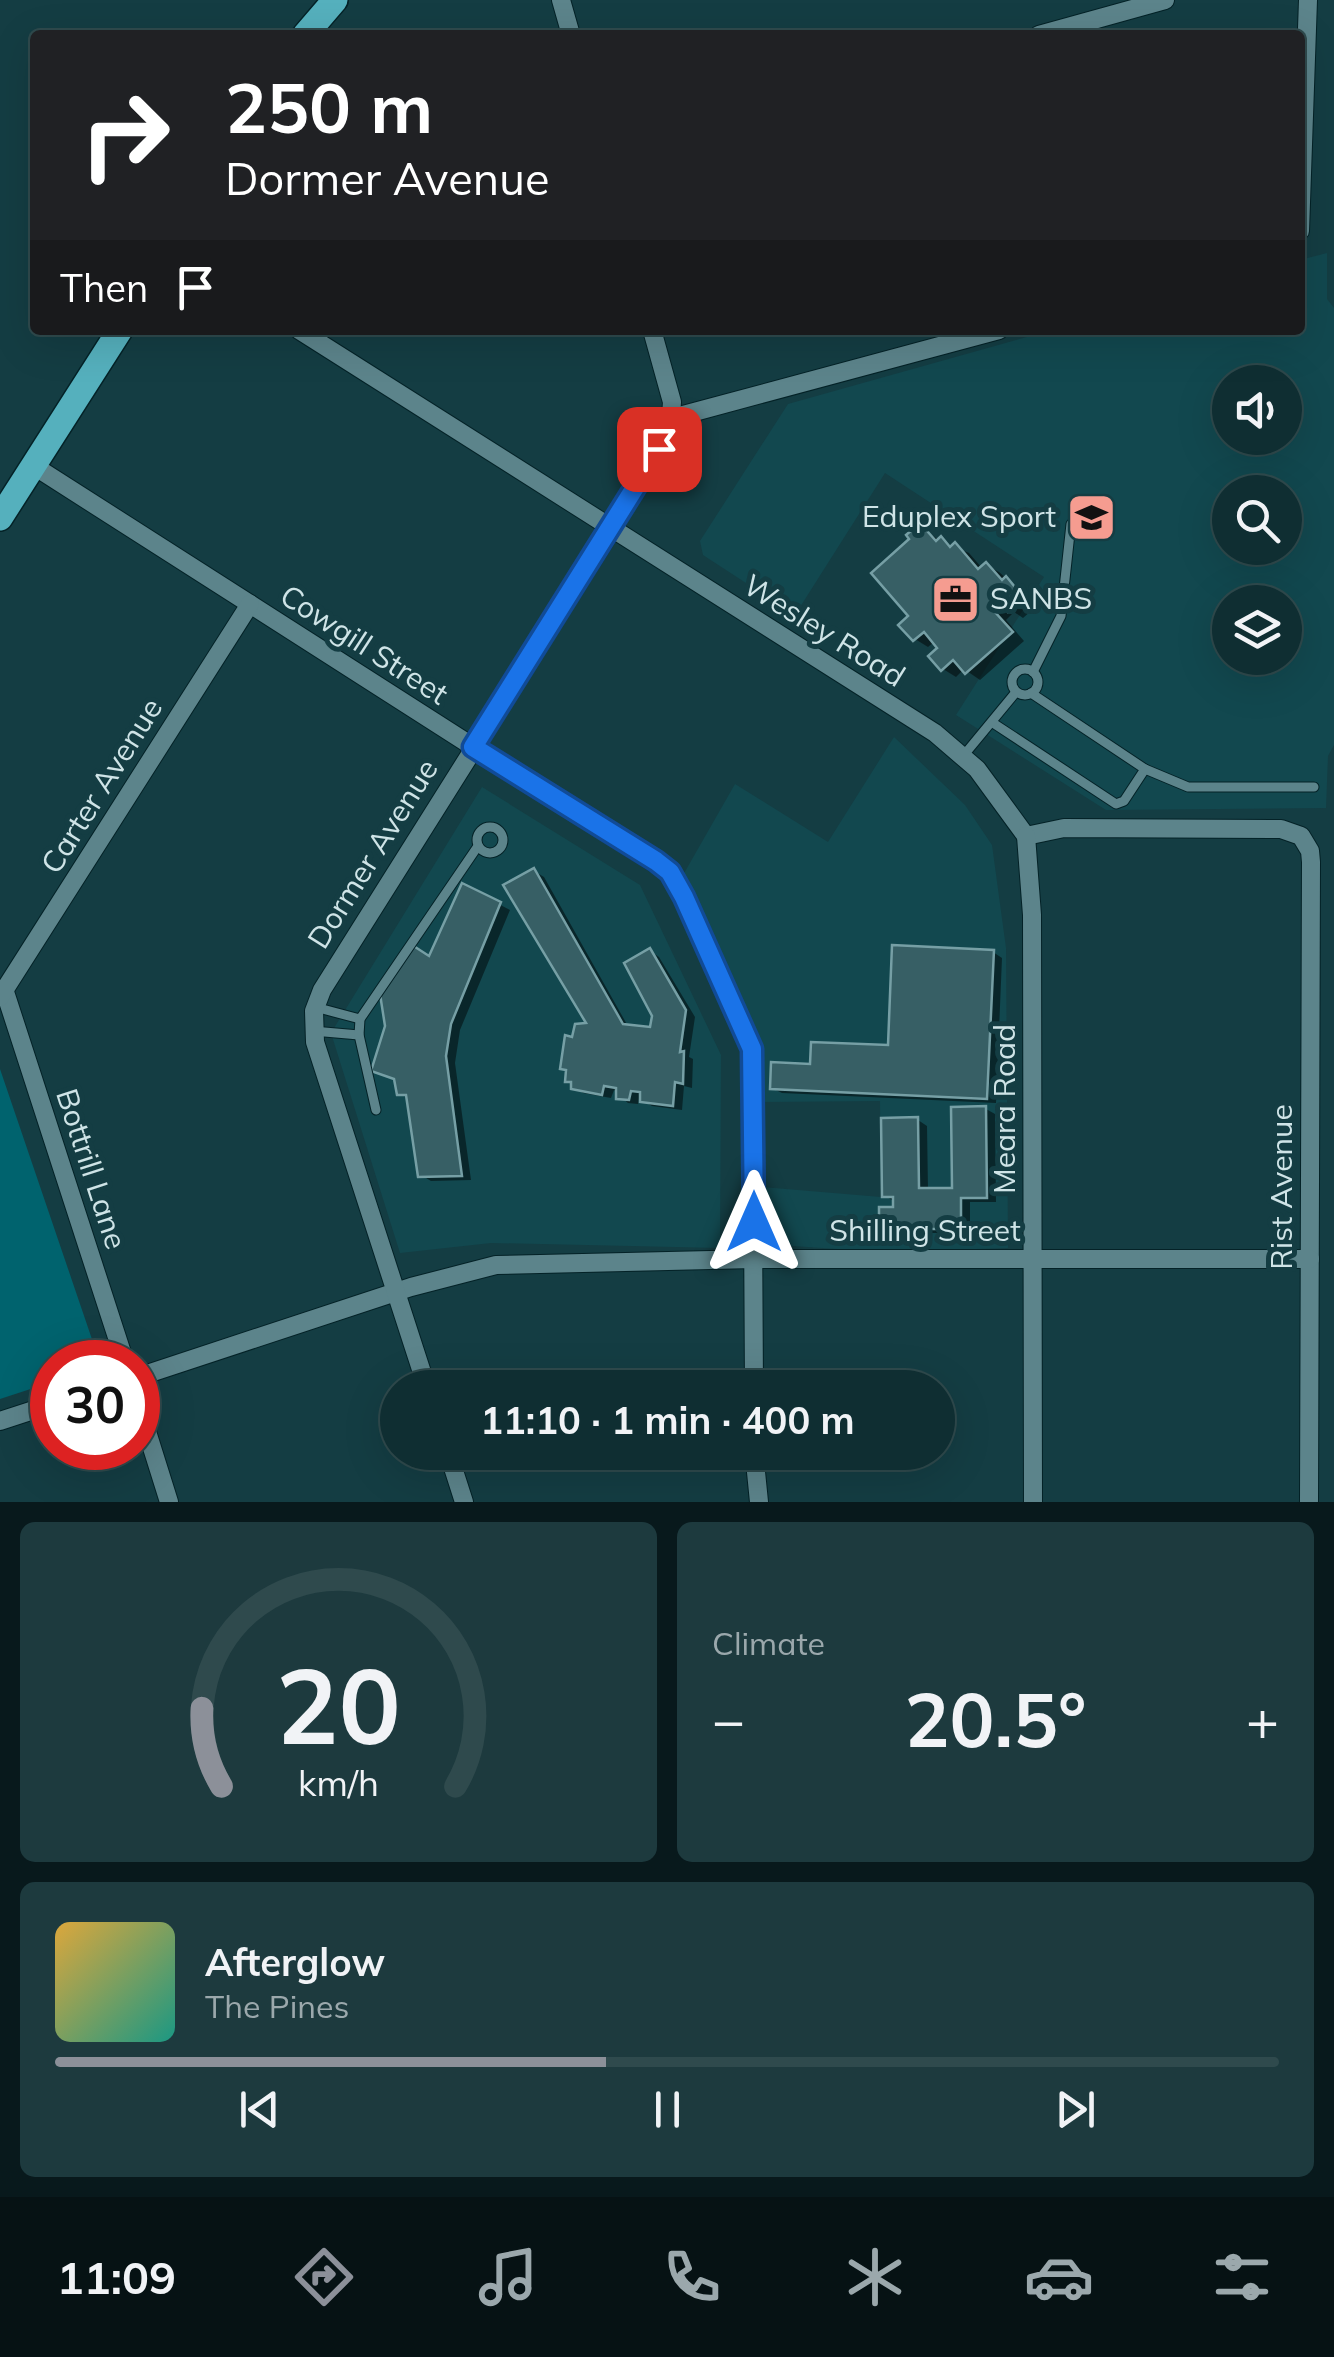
<!DOCTYPE html>
<html lang="en">
<head>
<meta charset="utf-8">
<style>
	body { margin:0; font-family:Mulish,sans-serif; background:#1d3a3e; color:#f1f3f6; height:100vh; display:flex; flex-direction:column; font-size:38px; white-space:nowrap }
	* { box-sizing:border-box; margin:0 }
	p { font-size:32px; color:#9ba8ac }
	.icon { flex:none; width:55px; height:55px; fill:none; stroke:currentColor; stroke-width:2; stroke-linecap:round; stroke-linejoin:round }
	.map { position:relative; height:1502px; overflow:hidden }
	.details { display:flex; flex-direction:column; gap:20px; padding:20px; background:#08191c; flex:1 }
	.details>* { flex:none }
	.hud { position:absolute; left:30px; top:30px; width:1275px; height:305px; border-radius:10px; box-shadow:0 10px 40px #0002,0 0 0 2px #2f4a4d; background:#202124; color:#fff; overflow:hidden }
	.tools { position:absolute; left:1212px; top:365px; display:grid; gap:20px }
	.tools a { display:grid; place-items:center; width:90px; height:90px; border-radius:50%; background:#0f2e32; box-shadow:0 10px 40px #0002,0 0 0 2px #2f4a4d; font-size:50px }
	.speed { position:absolute; left:30px; top:1340px; display:flex; gap:20px; font-size:50px; font-weight:700; text-align:center }
	.speed>* { display:grid; place-content:center; width:130px; height:130px; border-radius:50%; background:#0f2e32; box-shadow:0 10px 40px #0002,0 0 0 2px #2f4a4d; line-height:1 }
	.speed .limit { border:15px solid #d22; background:#fff; color:#111 }
	.pin { position:absolute; display:grid; place-items:center; width:85px; height:85px; color:#fff; margin:-42px; border-radius:20px; box-shadow:0 5px 15px #0006 }
	.me { position:absolute; width:110px; margin:-55px; rotate:0deg; stroke-linejoin:round; filter:drop-shadow(0 0 8px #0008) }
	.turn { display:flex; align-items:center; gap:35px; height:210px; padding:0 30px; font-size:45px }
	.turn .icon { width:130px; height:130px; stroke-width:2.5 }
	.turn b { display:block; font-size:70px; line-height:85px }
	.then { display:flex; align-items:center; height:95px; padding:0 30px; background:#0003; gap:20px; font-size:38px }
	.big { font-size:75px; font-weight:700; line-height:1.1 }
	.details .tile { flex:1; display:flex; flex-direction:column; justify-content:center; gap:15px; min-width:0; padding:0 35px; border-radius:15px; background:#1d3a3e }
	.details .dial { align-items:center; gap:0 }
	.dial svg { height:260px; overflow:visible; fill:none; stroke:#2f4a4d; stroke-width:7; stroke-linecap:round; text-anchor:middle }
	.dial text { fill:#f1f3f6; stroke:none }
	.song { display:flex; align-items:center; gap:30px }
	.cover { width:120px; height:120px; border-radius:15px; background:linear-gradient(135deg,hsl(40 70% 55%),hsl(170 70% 35%)) }
	.played { height:10px; border-radius:5px; background:linear-gradient(90deg,#8c9099 45%,#2f4a4d 45%) }
	.keys { display:flex; justify-content:space-around; direction:ltr }
	.heat { display:flex; justify-content:space-between; align-items:center; font-size:55px; direction:ltr }
	.details .tiles { flex:1; display:grid; gap:20px; grid-template-columns:1fr 1fr }
	.tile:last-child { grid-column:span 2 }
	.trip { position:absolute; left:380px; top:1370px; width:575px; height:100px; border-radius:50px; background:#0f2e32; box-shadow:0 10px 40px #0002,0 0 0 2px #2f4a4d; font-weight:700; line-height:100px; text-align:center }
	.tabs { display:flex; height:160px; justify-content:space-around; align-items:center; background:#061214; color:#9ba8ac }
	.tabs .icon { width:70px; height:70px }
	.tabs .on { color:#8c9099 }
	.tabs b { font-size:45px; color:#f1f3f6 }
	.map>svg:first-child { display:block }
	.built { fill:#12484f; fill-rule:evenodd }
	.green { fill:#00636e }
	.shadow { fill:#0007 }
	.building { fill:#375f65; stroke:#769fa5; stroke-width:2.5 }
	.lines { fill:none; stroke-linecap:round; stroke-linejoin:round }
	.service-casing { stroke:#042227; stroke-width:11 }
	.minor-casing { stroke:#042227; stroke-width:20 }
	.primary-casing { stroke:#042227; stroke-width:28 }
	.service { stroke:#5c848b; stroke-width:9 }
	.minor { stroke:#5c848b; stroke-width:18 }
	.primary { stroke:#55b0bd; stroke-width:25 }
	.route-casing { stroke:#114b97; stroke-width:25 }
	.route { stroke:#1a73e8; stroke-width:18 }
	.labels { text-anchor:middle; stroke-width:10; stroke-linejoin:round; paint-order:stroke }
	.poi-label { font-size:30px; fill:#cfe4e7; stroke:#143d43; text-anchor:end }
	.street-label { font-size:30px; fill:#cfe4e7; stroke:#143d43 }
</style>
</head>
<body>
<div class="map">
<svg width="1334" height="1502" viewBox="0 0 1334 1502">
	<rect width="100%" height="100%" fill="#143d43"/>
	<!-- built -->
	<g class="built">
		<path d="M1327,253v46l7,9v437l-6,11 -2,52 -220,2 -150,-95 88,-138 -159,-104 -90,142 -92,-60 -3,-14 88,-137 264,-74h248v-70zM1230,382h55v56h-55zM1230,492h55v56h-55zM1230,602h55v56h-55z"/>
		<polygon points="894,737 965,805 992,845 1006,948 1008,1248 883,1252 762,1244 762,1187 881,1197 880,1101 761,1102 746,1015 683,875 735,784 828,842"/>
		<polygon points="482,787 640,885 721,1055 720,1248 491,1243 400,1253 331,1033"/>
	</g>
	<!-- green -->
	<polygon class="green" points="0,1069 96,1351 90,1362 52,1362 52,1382 0,1399"/>
	<!-- shadow -->
	<g class="shadow">
		<polygon points="920,526 940,541 969,553 982,568 986,565 999,572 1031,600 1026,605 1031,611 1023,618 1014,612 1006,620 1024,641 980,680 964,669 956,677 943,669 941,648 935,641 928,647 915,639 912,616 913,539"/>
		<polygon points="534,871 544,877 629,1028 652,1030 654,1016 650,951 659,957 695,1017 689,1057 693,1059 692,1088 684,1086 682,1110 652,1106 639,1098 638,1104 628,1103 614,1090 611,1098 583,1093 568,1081 574,1040 590,1025"/>
		<polygon points="464,886 510,910 460,1030 455,1063 471,1180 431,1181 421,1175 408,1098 399,1093 396,1080 374,1070 431,960"/>
		<polygon points="993,952 1002,958 996,1103 782,1093 772,1088 890,1048"/>
		<polygon points="986,1109 995,1114 996,1202 970,1202 970,1233 920,1233 920,1243 910,1243 900,1238 900,1232 891,1232 882,1226 896,1210 895,1202 884,1195 918,1120 927,1126 928,1190 955,1190"/>
	</g>
	<!-- building -->
	<g class="building">
		<polygon points="920,523 936,541 941,536 950,547 955,542 978,569 986,562 1002,580 1006,576 1019,592 1014,596 1020,602 1008,612 1002,605 994,611 1013,632 965,674 953,660 941,671 928,656 937,648 924,632 913,641 898,625 908,616 871,573 909,539 906,535"/>
		<polygon points="534,868 623,1024 650,1027 652,1016 624,963 650,948 686,1010 680,1052 684,1051 683,1084 675,1082 673,1106 640,1102 640,1092 631,1091 629,1100 616,1099 616,1088 604,1086 602,1095 571,1089 571,1082 565,1082 566,1070 560,1069 565,1035 572,1037 575,1024 586,1023 503,885"/>
		<polygon points="462,883 501,902 451,1024 446,1056 462,1176 418,1177 406,1095 397,1095 394,1079 371,1071 385,1026 380,994 412,945 429,956"/>
		<polygon points="892,945 994,950 987,1099 770,1089 771,1062 810,1064 811,1042 888,1045"/>
		<polygon points="986,1106 987,1198 961,1198 961,1229 911,1229 911,1239 898,1239 898,1228 879,1228 879,1207 893,1207 893,1197 882,1197 881,1118 918,1117 919,1188 952,1188 951,1107"/>
	</g>
	<g class="lines">
		<defs>
			<g id="service">
				<circle cx="1025" cy="682" r="13"/>
				<polyline points="1033,672 1061,616 1071,524"/>
				<polyline points="993,723 1116,804 1124,801 1145,769 1031,693"/>
				<polyline points="964,755 1016,692"/>
				<polyline points="1145,769 1188,787 1314,787"/>
				<circle cx="490" cy="840" r="13"/>
				<polyline points="315,1007 360,1019"/>
				<polyline points="313,1031 359,1035"/>
				<polyline points="376,1110 359,1035 360,1019 478,846"/>
			</g>
			<g id="minor">
				<polyline points="561,0 571,35"/>
				<polyline points="1039,35 1165,0"/>
				<polyline points="1300,231 1308,0"/>
				<polyline points="299,330 935,733 977,769 1026,836 1064,828 1281,829 1301,836 1310,851 1311,862 1309,1502"/>
				<polyline points="672,418 999,330"/>
				<polyline points="34,466 669,872 690,907 752,1049 754,1388"/>
				<polyline points="1026,836 1032,915 1033,1502"/>
				<polyline points="5,992 125,1362"/>
				<polyline points="0,997 250,604"/>
				<polyline points="138,1377 411,1287 496,1265 754,1259 1310,1259"/>
				<polyline points="427,1388 315,1042 314,1011 322,990 612,529 670,429 672,402 652,330"/>
				<polyline points="138,1403 169,1502"/>
				<polyline points="0,1421 52,1404"/>
				<polyline points="448,1452 464,1502"/>
				<polyline points="754,1452 759,1502"/>
			</g>
			<g id="primary">
				<polyline points="305,35 335,0"/>
				<polyline points="0,518 120,330"/>
			</g>
		</defs>
		<!-- service casing -->
		<use href="#service" class="service-casing"/>
		<!-- minor casing -->
		<use href="#minor" class="minor-casing"/>
		<!-- primary casing -->
		<use href="#primary" class="primary-casing"/>
		<!-- service -->
		<use href="#service" class="service"/>
		<!-- minor -->
		<use href="#minor" class="minor"/>
		<!-- primary -->
		<use href="#primary" class="primary"/>
	</g>
	<g class="lines">
		<defs>
			<polyline id="route" points="659,449 473,747 656,861 670,872 684,897 752,1049 754,1222"/>
		</defs>
		<!-- route casing -->
		<use href="#route" class="route-casing"/>
		<!-- route -->
		<use href="#route" class="route"/>
	</g>
	<!-- icons -->
	<defs>
		<symbol id="school-square" viewBox="-11 -11 22 22"><rect x="-9" y="-9" width="18" height="18" rx="4" fill="#f59c90" stroke="#143d43"/><path d="M0-5L7-2L0 1L-7-2ZM-4 1L0 2.5L4 1V4Q0 6-4 4Z" fill="#111"/></symbol>
		<symbol id="office-square" viewBox="-11 -11 22 22"><rect x="-9" y="-9" width="18" height="18" rx="4" fill="#f59c90" stroke="#143d43"/><path d="M-6-3h4V-5.5h4V-3h4V5H-6ZM-1-4.5V-3h2v-1.5ZM-6 0V1H6V0Z" fill="#111"/></symbol>
	</defs>
	<g fill-rule="evenodd">
		<use href="#school-square" x="1064" y="490" width="55" height="55"/>
		<use href="#office-square" x="928" y="572" width="55" height="55"/>
	</g>
	<g class="labels">
		<!-- poi labels -->
		<g class="poi-label">
			<text x="1056" y="527">Eduplex Sport</text>
			<text x="990" y="609" text-anchor="start">SANBS</text>
		</g>
		<!-- street labels -->
		<g class="street-label">
			<text transform="translate(824 631) rotate(32)" y="10">Wesley Road</text>
			<text transform="translate(364 645) rotate(33)" y="10">Cowgill Street</text>
			<text transform="translate(102 786) rotate(-58)" y="10">Carter Avenue</text>
			<text transform="translate(373 854) rotate(-58)" y="10">Dormer Avenue</text>
			<text transform="translate(1005 1109) rotate(-90)" y="10">Meara Road</text>
			<text transform="translate(91 1169) rotate(72)" y="10">Bottrill Lane</text>
			<text transform="translate(1282 1187) rotate(-90)" y="10">Rist Avenue</text>
			<text x="925" y="1241">Shilling Street</text>
		</g>
	</g>
</svg>
<div class="tools">
<a><svg class="icon" aria-label="sound" viewBox="0 0 24 24"><path d="M4 9h4l5-4v14l-5-4H4zM17 9q2 3 0 6"/></svg></a>
<a><svg class="icon" aria-label="search" viewBox="0 0 24 24"><circle cx="10" cy="10" r="6"/><path d="M15 15l6 6"/></svg></a>
<a><svg class="icon" aria-label="layers" viewBox="0 0 24 24"><path d="M12 4l9 5-9 5-9-5zM3 14l9 5 9-5"/></svg></a>
</div>
<div class="speed"><div class="limit">30</div></div>
<div class="pin" style="left:659px;top:449px;background:#d93025"><svg class="icon" aria-label="arrive" viewBox="0 0 24 24"><path d="M6 21V4h12l-3 4 3 4H6"/></svg></div>
<svg class="me" style="left:754px;top:1222px" viewBox="-20 -20 40 40"><path d="M0-17L14 15 0 8-14 15z" fill="#1a73e8" stroke="#fff" stroke-width="4"/></svg>
<div class="trip">11:10 · 1 min · 400 m</div>
<div class="hud">
<div class="turn"><svg class="icon" aria-label="right" viewBox="0 0 24 24"><path d="M7 20v-9h11M14 6l5 5-5 5"/></svg><div><b>250 m</b>Dormer Avenue</div></div>
<div class="then">Then<svg class="icon" aria-label="arrive" viewBox="0 0 24 24"><path d="M6 21V4h12l-3 4 3 4H6"/></svg></div>
</div>
</div>
<section class="details">
<div class="tiles">
<div class="tile dial"><svg viewBox="0 0 100 80">
<path d="M14 69A42 42 0 1 1 86 69"/>
<path d="M14 69A42 42 0 0 1 8 45" stroke="#8c9099"/>
<text x="50" y="56" font-size="32" font-weight="700">20</text>
<text x="50" y="72" font-size="11">km/h</text>
</svg></div>
<div class="tile"><p>Climate</p>
<div class="heat"><a>−</a><b class="big">20.5°</b><a>+</a></div>
</div>
<div class="tile">
<div class="song"><i class="cover"></i><div><b>Afterglow</b><p>The Pines</p></div></div>
<div class="played"></div>
<div class="keys"><svg class="icon" aria-label="previous" viewBox="0 0 24 24"><path d="M18 5L8 12l10 7zM5 5v14"/></svg><svg class="icon" aria-label="pause" viewBox="0 0 24 24"><path d="M8 5v14M16 5v14"/></svg><svg class="icon" aria-label="next" viewBox="0 0 24 24"><path d="M6 5l10 7-10 7zM19 5v14"/></svg></div>
</div>
</div>
</section>
<nav class="tabs">
<b>11:09</b>
<svg class="icon on" aria-label="directions" viewBox="0 0 24 24"><path d="M12 3l9 9-9 9-9-9zM9 14v-3h6M13 9l2 2-2 2"/></svg>
<svg class="icon" aria-label="music" viewBox="0 0 24 24"><path d="M9 18V5l10-2v13"/><circle cx="6" cy="18" r="3"/><circle cx="16" cy="16" r="3"/></svg>
<svg class="icon" aria-label="phone" viewBox="0 0 24 24"><path d="M5 4h4l2 5-3 2q2 4 5 5l2-3 5 2v4C11 20 4 13 5 4z"/></svg>
<svg class="icon" aria-label="climate" viewBox="0 0 24 24"><path d="M12 3v18M4 7l16 10M4 17L20 7"/></svg>
<svg class="icon" aria-label="car" viewBox="0 0 24 24"><path d="M5 17H2v-5l4-1 3-4h7l3 4 3 1v5h-3M9 17h6M6 11h13"/><circle cx="7" cy="17" r="2"/><circle cx="17" cy="17" r="2"/></svg>
<svg class="icon" aria-label="filters" viewBox="0 0 24 24"><path d="M4 7h16M4 17h16"/><circle cx="9" cy="7" r="2"/><circle cx="15" cy="17" r="2"/></svg>
</nav>
</body>
</html>
